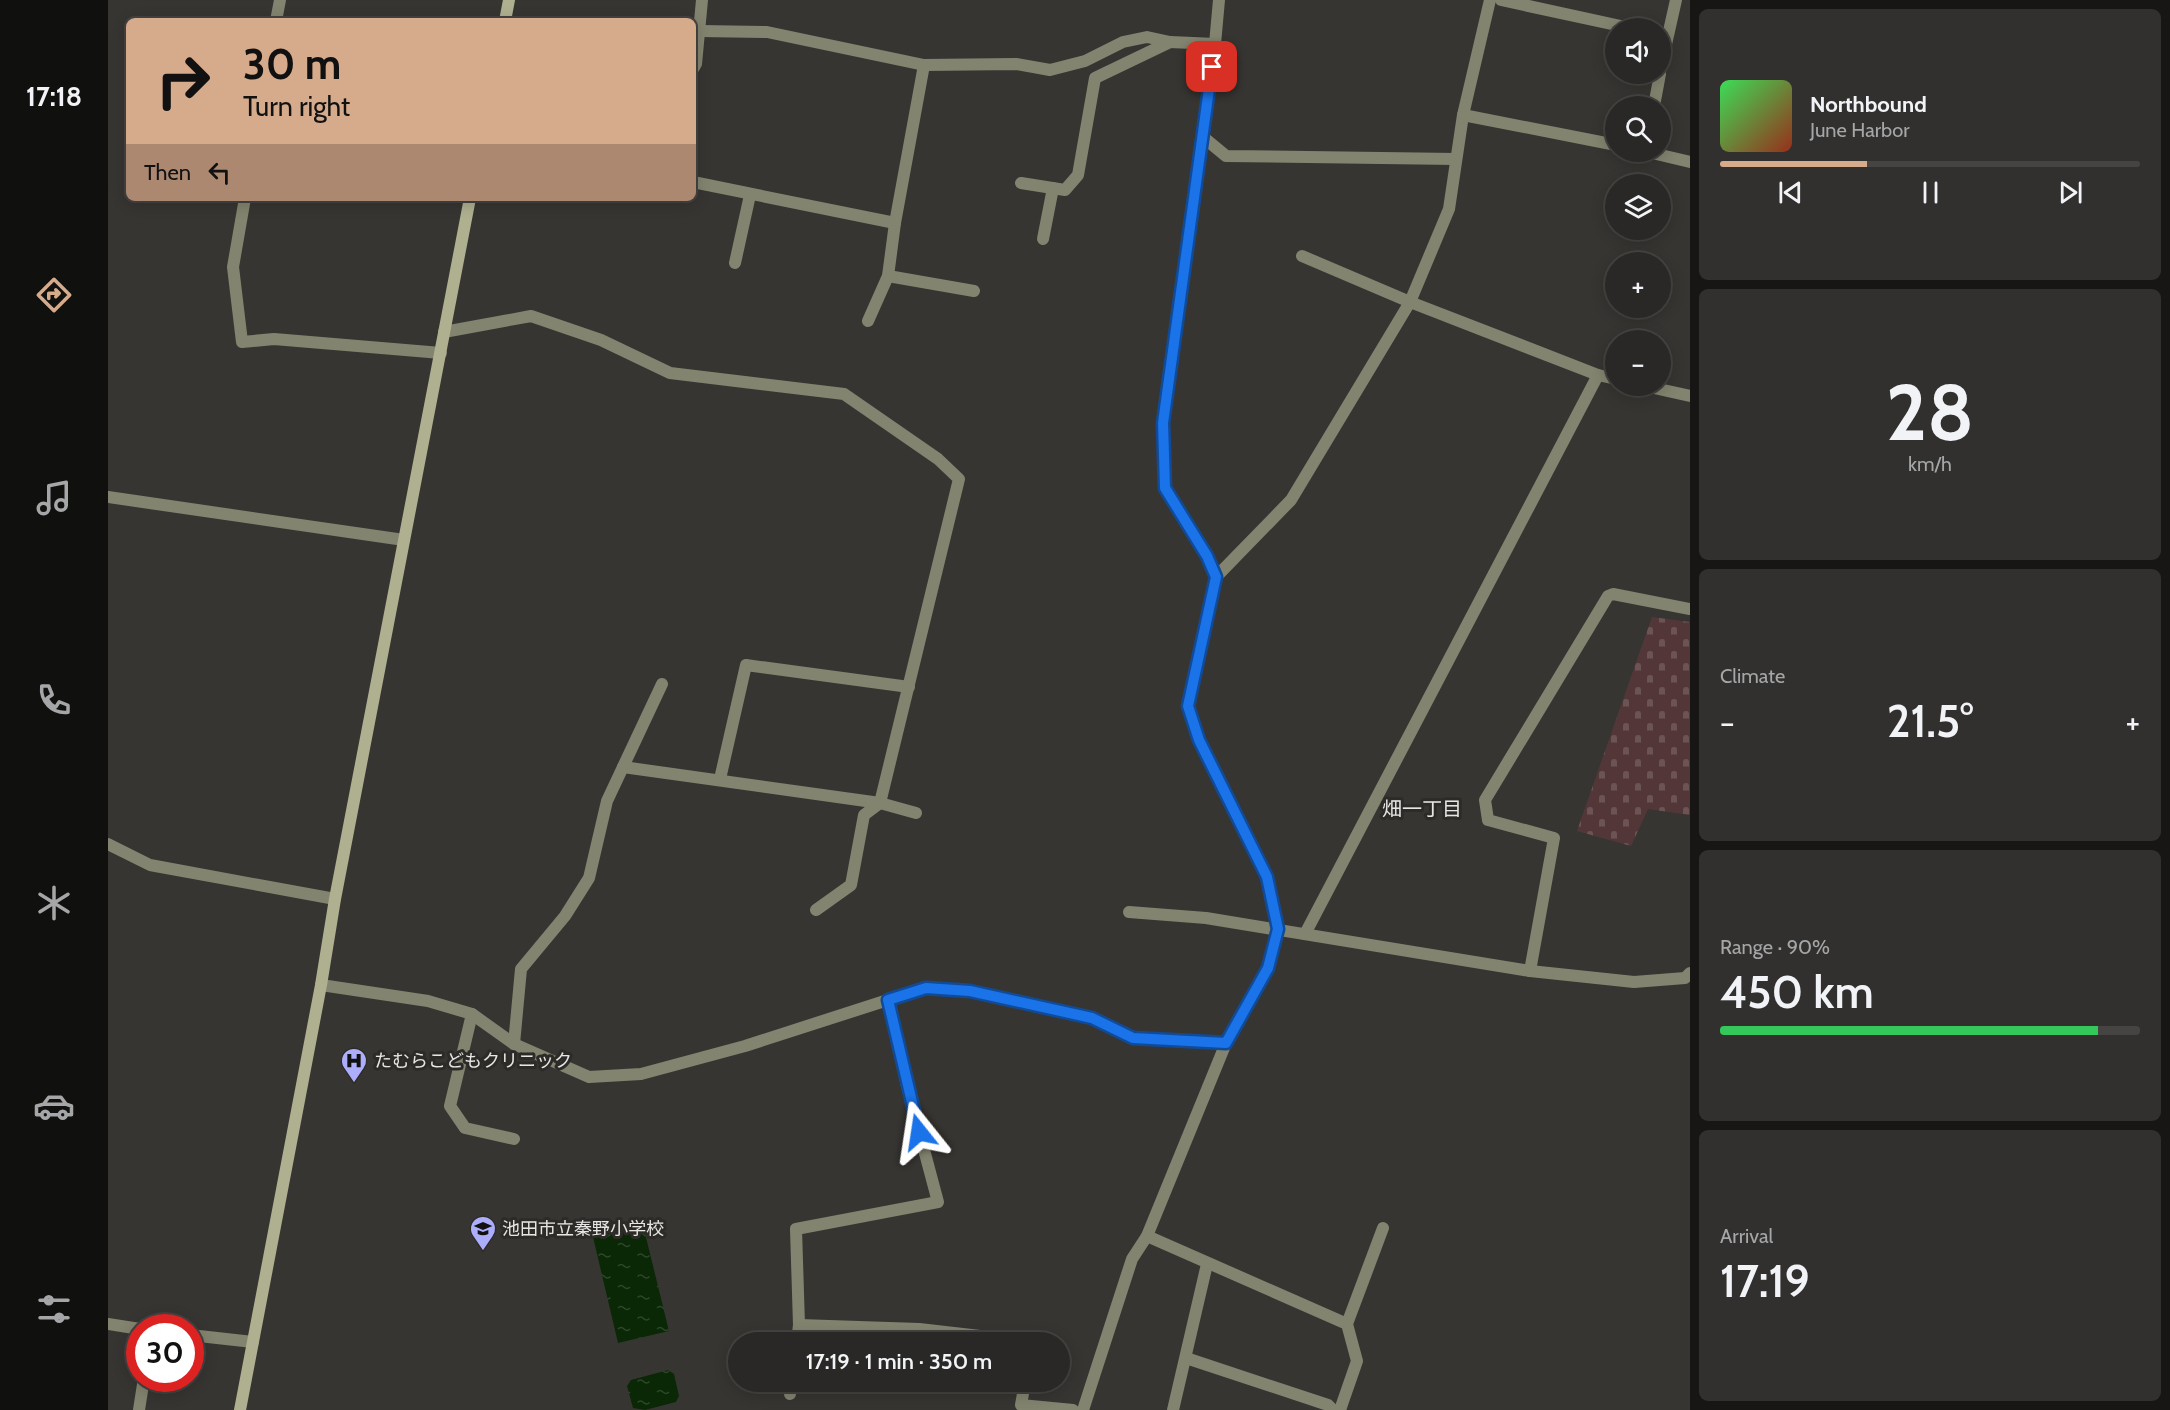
<!DOCTYPE html>
<html lang="en">
<head>
<meta charset="utf-8">
<style>
	body { margin:0; font-family:Cabin,"Noto Sans JP",sans-serif; background:#31302e; color:#f1f3f6; height:100vh; display:flex; flex-direction:column; font-size:22px; white-space:nowrap }
	* { box-sizing:border-box; margin:0 }
	p { font-size:20px; color:#a5a6a7 }
	.icon { flex:none; width:33px; height:33px; fill:none; stroke:currentColor; stroke-width:2; stroke-linecap:round; stroke-linejoin:round }
	.map { position:relative; flex:1; overflow:hidden }
	.drawer { display:flex; flex-direction:column; gap:9px; padding:9px; background:#171615; width:480px }
	.drawer>* { flex:none }
	.banner { position:absolute; left:18px; top:18px; width:570px; height:183px; border-radius:9px; box-shadow:0 3px 15px #0003,0 0 0 2px #454443; background:#d6ab8b; color:#111; overflow:hidden }
	.buttons { position:absolute; left:1497px; top:18px; display:grid; gap:12px }
	.buttons a { display:grid; place-items:center; width:66px; height:66px; border-radius:50%; background:#292826; box-shadow:0 3px 15px #0003,0 0 0 2px #454443; font-size:30px }
	.speed { position:absolute; left:18px; top:1314px; display:flex; gap:12px; font-size:30px; font-weight:700; text-align:center }
	.speed>* { display:grid; place-content:center; width:78px; height:78px; border-radius:50%; background:#292826; box-shadow:0 3px 15px #0003,0 0 0 2px #454443; line-height:1 }
	.speed .limit { border:9px solid #d22; background:#fff; color:#111 }
	.pin { position:absolute; display:grid; place-items:center; width:51px; height:51px; color:#fff; margin:-26px; border-radius:12px; box-shadow:0 3px 9px #0006 }
	.me { position:absolute; width:66px; margin:-33px; rotate:345deg; stroke-linejoin:round; filter:drop-shadow(0 0 4px #0008) }
	.turn { display:flex; align-items:center; gap:21px; height:126px; padding:0 18px; font-size:27px }
	.turn .icon { width:78px; height:78px; stroke-width:2.5 }
	.turn b { display:block; font-size:42px; line-height:51px }
	.then { display:flex; align-items:center; height:57px; padding:0 18px; background:#0003; gap:12px; font-size:22px }
	.big { font-size:45px; font-weight:600; line-height:1.1 }
	.drawer .tile { flex:1; display:flex; flex-direction:column; justify-content:center; gap:9px; min-width:0; padding:0 21px; border-radius:9px; background:#31302e }
	.drawer .dial { align-items:center; gap:0 }
	.dial b { font-size:78px; line-height:1 }
	.song { display:flex; align-items:center; gap:18px }
	.cover { width:72px; height:72px; border-radius:9px; background:linear-gradient(135deg,hsl(130 70% 55%),hsl(10 70% 35%)) }
	.played { height:6px; border-radius:3px; background:linear-gradient(90deg,#d6ab8b 35%,#454443 35%) }
	.keys { display:flex; justify-content:space-around; direction:ltr }
	.heat { display:flex; justify-content:space-between; align-items:center; font-size:33px; direction:ltr }
	.charge { height:9px; border-radius:4px; background:linear-gradient(90deg,#34c759 90%,#454443 0) }
	.trip { position:absolute; left:620px; top:1332px; width:342px; height:60px; border-radius:30px; background:#292826; box-shadow:0 3px 15px #0003,0 0 0 2px #454443; font-weight:600; line-height:60px; text-align:center }
	main { display:flex; flex:1; min-height:0 }
	.tab-bar { display:flex; flex-direction:column; width:108px; justify-content:space-around; align-items:center; background:#10100f; color:#a5a6a7 }
	.tab-bar .icon { width:42px; height:42px }
	.tab-bar .on { color:#d6ab8b }
	.tab-bar b { font-size:27px; color:#f1f3f6 }
	.map>svg:first-child { display:block }
	.cemetery { fill:url(#cemetery-stones) }
	.water { fill:url(#water-ripples) }
	.lines { fill:none; stroke-linecap:round; stroke-linejoin:round }
	.street { stroke:#83846f; stroke-width:12 }
	.secondary { stroke:#aeb08f; stroke-width:12 }
	.route-casing { stroke:#114b97; stroke-width:15 }
	.route { stroke:#1a73e8; stroke-width:10 }
	.labels { text-anchor:middle; stroke-width:6; stroke-linejoin:round; paint-order:stroke }
	.poi-label { font-size:18px; fill:#e7e6e4; stroke:#2d2b28; text-anchor:start }
	.neighbourhood-label { font-size:20px; fill:#e7e6e4; stroke:#2d2b28 }
</style>
</head>
<body>
<main>
<nav class="tab-bar">
<b>17:18</b>
<svg class="icon on" aria-label="directions" viewBox="0 0 24 24"><path d="M12 3l9 9-9 9-9-9zM9 14v-3h6M13 9l2 2-2 2"/></svg>
<svg class="icon" aria-label="music" viewBox="0 0 24 24"><path d="M9 18V5l10-2v13"/><circle cx="6" cy="18" r="3"/><circle cx="16" cy="16" r="3"/></svg>
<svg class="icon" aria-label="phone" viewBox="0 0 24 24"><path d="M5 4h4l2 5-3 2q2 4 5 5l2-3 5 2v4C11 20 4 13 5 4z"/></svg>
<svg class="icon" aria-label="climate" viewBox="0 0 24 24"><path d="M12 3v18M4 7l16 10M4 17L20 7"/></svg>
<svg class="icon" aria-label="car" viewBox="0 0 24 24"><path d="M5 17H2v-5l4-1 3-4h7l3 4 3 1v5h-3M9 17h6M6 11h13"/><circle cx="7" cy="17" r="2"/><circle cx="17" cy="17" r="2"/></svg>
<svg class="icon" aria-label="filters" viewBox="0 0 24 24"><path d="M4 7h16M4 17h16"/><circle cx="9" cy="7" r="2"/><circle cx="15" cy="17" r="2"/></svg>
</nav>
<div class="map">
<svg width="1582" height="1410" viewBox="0 0 1582 1410">
	<defs>
		<pattern id="cemetery-stones" width="16" height="16" patternUnits="userSpaceOnUse" patternTransform="scale(1.5)"><rect width="16" height="16" fill="#533738"/><path d="M2 7V4a2 2 0 0 1 4 0v3zM10 15v-3a2 2 0 0 1 4 0v3z" fill="#6c5455"/></pattern>
		<pattern id="water-ripples" width="26" height="14" patternUnits="userSpaceOnUse" patternTransform="scale(1.5)"><rect width="26" height="14" fill="#0a2706"/><path d="M2 4q2-2 4 0t4 0M15 11q2-2 4 0t4 0" fill="none" stroke="#2e462a"/></pattern>
	</defs>
	<rect width="100%" height="100%" fill="#373532"/>
	<!-- cemetery -->
	<polygon class="cemetery" points="1544,617 1582,622 1582,815 1540,809 1523,846 1469,831"/>
	<!-- water -->
	<g class="water">
		<polygon points="535,1225 561,1331 510,1343 485,1237"/>
		<polygon points="560,1370 566,1374 571,1396 568,1402 537,1410 525,1408 519,1386 523,1380"/>
	</g>
	<g class="lines">
		<!-- street -->
		<g class="street">
			<polyline points="1393,0 1522,28"/>
			<polyline points="168,21 172,0"/>
			<polyline points="592,31 659,32 816,65 908,64 942,70 977,61 1015,42 1039,37 1062,42 1107,44"/>
			<polyline points="585,69 588,64 594,0"/>
			<polyline points="1552,71 1568,0"/>
			<polyline points="1546,106 1552,74"/>
			<polyline points="1355,115 1508,145"/>
			<polyline points="1095,137 1118,156 1348,159"/>
			<polyline points="1540,152 1582,162"/>
			<polyline points="585,182 787,223"/>
			<polyline points="913,183 957,190 970,175 987,78 1062,42"/>
			<polyline points="137,198 125,267 134,342 166,339 333,353"/>
			<polyline points="935,239 945,188"/>
			<polyline points="1194,256 1302,302 1490,375 1508,379"/>
			<polyline points="627,263 642,195"/>
			<polyline points="780,276 866,291"/>
			<polyline points="760,321 780,276 787,223 816,65"/>
			<polyline points="336,332 423,316 493,340 562,373 736,394 830,459 851,479 772,803 756,815 743,885 708,910"/>
			<polyline points="1537,386 1582,396"/>
			<polyline points="0,497 296,540"/>
			<polyline points="1108,577 1099,556 1057,488 1055,423 1107,44 1111,0"/>
			<polyline points="515,767 772,803 808,813"/>
			<polyline points="612,779 638,665 801,687"/>
			<polyline points="0,844 42,865 227,899"/>
			<polyline points="1021,912 1098,918 1422,971 1526,982 1577,978 1582,973"/>
			<polyline points="1197,934 1490,375"/>
			<polyline points="1422,971 1446,838 1380,820 1377,800 1500,596 1505,594 1582,609"/>
			<polyline points="213,985 320,1001 364,1014 406,1044 481,1077 533,1074 637,1046 817,988 862,991 984,1018 1025,1038 1118,1043"/>
			<polyline points="364,1014 342,1106 357,1128 406,1139"/>
			<polyline points="406,1044 413,969 457,916 481,878 499,801 554,684"/>
			<polyline points="1039,1236 1239,1324 1249,1361 1232,1410"/>
			<polyline points="0,1324 32,1329"/>
			<polyline points="1239,1324 1275,1228"/>
			<polyline points="691,1325 811,1329 925,1342"/>
			<polyline points="82,1335 145,1342"/>
			<polyline points="689,1342 691,1325 688,1229 830,1202 799,1086 780,1000"/>
			<polyline points="1078,1358 1220,1405 1225,1410"/>
			<polyline points="917,1382 913,1405 965,1410"/>
			<polyline points="682,1394 683,1382"/>
			<polyline points="31,1410 36,1378"/>
			<polyline points="975,1410 1024,1259 1039,1236 1118,1043 1160,968 1170,929 1159,877 1091,740 1080,706 1108,577 1183,500 1302,302 1341,209 1355,115 1382,0"/>
			<polyline points="1065,1410 1099,1264"/>
		</g>
		<!-- secondary -->
		<g class="secondary">
			<polyline points="397,21 401,0"/>
			<polyline points="132,1410 213,985 227,899 362,198"/>
		</g>
	</g>
	<g class="lines">
		<defs>
			<polyline id="route" points="811,1132 780,1000 818,988 862,991 984,1018 1025,1038 1118,1043 1160,968 1170,929 1159,877 1091,740 1080,706 1108,577 1099,556 1057,488 1055,423 1104,67"/>
		</defs>
		<!-- route casing -->
		<use href="#route" class="route-casing"/>
		<!-- route -->
		<use href="#route" class="route"/>
	</g>
	<!-- icons -->
	<defs>
		<symbol id="hospital-pin" viewBox="-11 -11 22 30"><path d="M0 17L-7.5 6A9.5 9.5 0 1 1 7.5 6Z" fill="#adaefb" stroke="#2d2b28"/><path d="M-5-5h3v3.5h4V-5h3V5h-3V1.5h-4V5h-3Z" fill="#111"/></symbol>
		<symbol id="school-pin" viewBox="-11 -11 22 30"><path d="M0 17L-7.5 6A9.5 9.5 0 1 1 7.5 6Z" fill="#adaefb" stroke="#2d2b28"/><path d="M0-5L7-2L0 1L-7-2ZM-4 1L0 2.5L4 1V4Q0 6-4 4Z" fill="#111"/></symbol>
	</defs>
	<g fill-rule="evenodd">
		<use href="#hospital-pin" x="231" y="1046" width="30" height="40"/>
		<use href="#school-pin" x="360" y="1214" width="30" height="40"/>
	</g>
	<g class="labels">
		<!-- poi labels -->
		<g class="poi-label">
			<text x="266" y="1067">たむらこどもクリニック</text>
			<text x="394" y="1235">池田市立秦野小学校</text>
		</g>
		<!-- neighbourhood labels -->
		<g class="neighbourhood-label">
			<text x="1314" y="816">畑一丁目</text>
		</g>
	</g>
</svg>
<div class="buttons">
<a><svg class="icon" aria-label="sound" viewBox="0 0 24 24"><path d="M4 9h4l5-4v14l-5-4H4zM17 9q2 3 0 6"/></svg></a>
<a><svg class="icon" aria-label="search" viewBox="0 0 24 24"><circle cx="10" cy="10" r="6"/><path d="M15 15l6 6"/></svg></a>
<a><svg class="icon" aria-label="layers" viewBox="0 0 24 24"><path d="M12 4l9 5-9 5-9-5zM3 14l9 5 9-5"/></svg></a>
<a>+</a>
<a>−</a>
</div>
<div class="speed"><div class="limit">30</div></div>
<div class="pin" style="left:1104px;top:67px;background:#d93025"><svg class="icon" aria-label="arrive" viewBox="0 0 24 24"><path d="M6 21V4h12l-3 4 3 4H6"/></svg></div>
<svg class="me" style="left:811px;top:1132px" viewBox="-20 -20 40 40"><path d="M0-17L14 15 0 8-14 15z" fill="#1a73e8" stroke="#fff" stroke-width="4"/></svg>
<div class="trip">17:19 · 1 min · 350 m</div>
<div class="banner">
<div class="turn"><svg class="icon" aria-label="right" viewBox="0 0 24 24"><path d="M7 20v-9h11M14 6l5 5-5 5"/></svg><div><b>30 m</b>Turn right</div></div>
<div class="then">Then<svg class="icon" aria-label="left" viewBox="0 0 24 24"><path d="M17 20v-9H6M10 6l-5 5 5 5"/></svg></div>
</div>
</div>
<section class="drawer">
<div class="tile">
<div class="song"><i class="cover"></i><div><b>Northbound</b><p>June Harbor</p></div></div>
<div class="played"></div>
<div class="keys"><svg class="icon" aria-label="previous" viewBox="0 0 24 24"><path d="M18 5L8 12l10 7zM5 5v14"/></svg><svg class="icon" aria-label="pause" viewBox="0 0 24 24"><path d="M8 5v14M16 5v14"/></svg><svg class="icon" aria-label="next" viewBox="0 0 24 24"><path d="M6 5l10 7-10 7zM19 5v14"/></svg></div>
</div>
<div class="tile dial"><b>28</b><p>km/h</p></div>
<div class="tile"><p>Climate</p>
<div class="heat"><a>−</a><b class="big">21.5°</b><a>+</a></div>
</div>
<div class="tile"><p>Range · 90%</p><b class="big">450 km</b><div class="charge"></div></div>
<div class="tile"><p>Arrival</p><b class="big">17:19</b></div>
</section>
</main>
</body>
</html>
